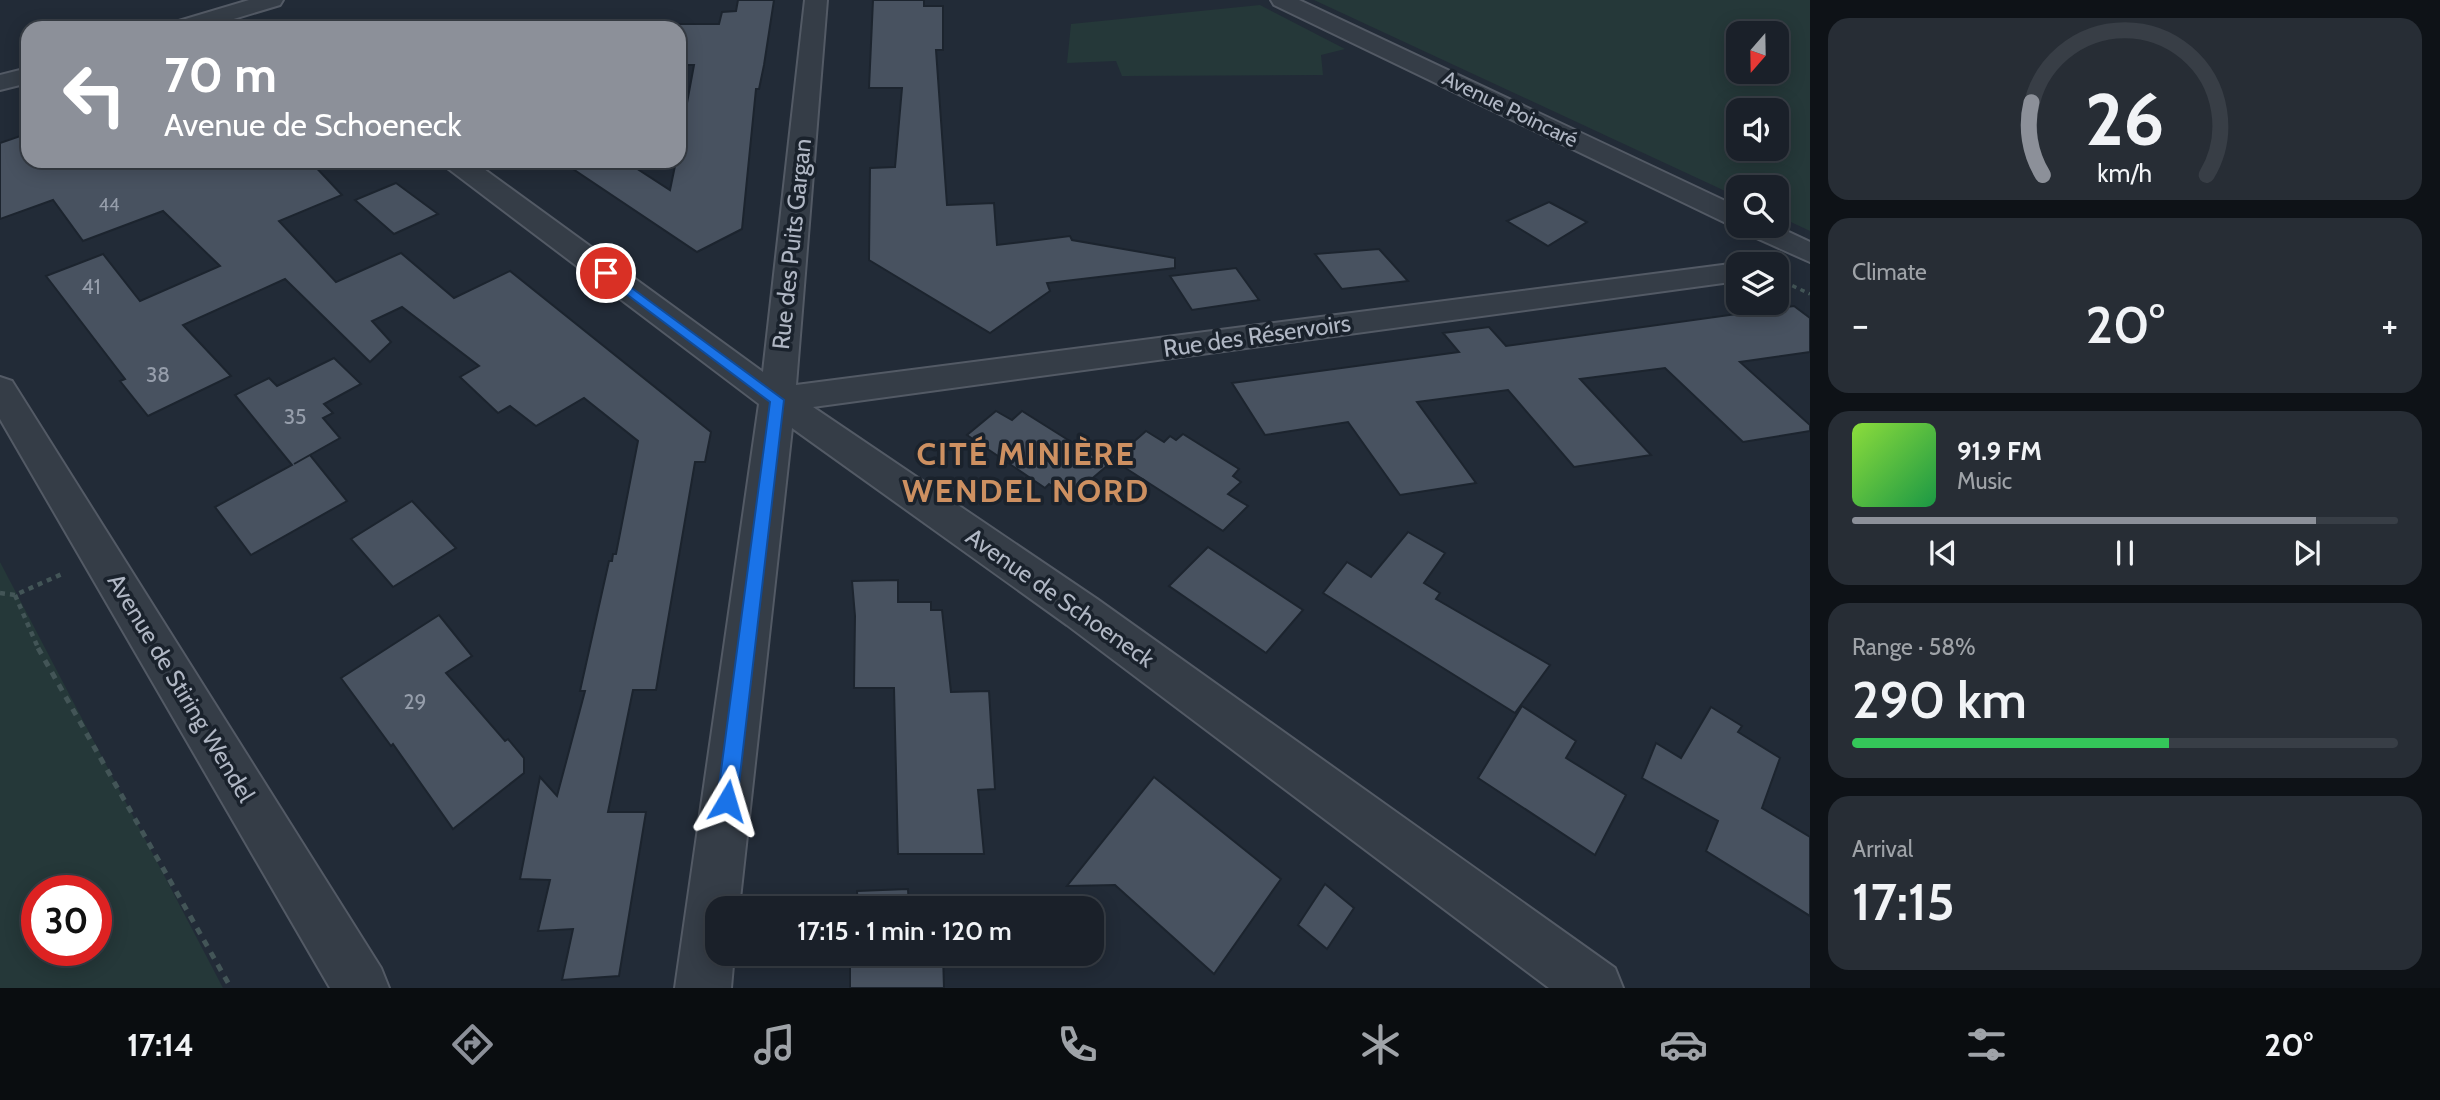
<!DOCTYPE html>
<html lang="en">
<head>
<meta charset="utf-8">
<style>
	body { margin:0; font-family:Cabin,sans-serif; background:#272d35; color:#f1f3f6; height:100vh; display:flex; flex-direction:column; font-size:26px; white-space:nowrap }
	* { box-sizing:border-box; margin:0 }
	p { font-size:23px; color:#9fa3a8 }
	.icon { flex:none; width:38px; height:38px; fill:none; stroke:currentColor; stroke-width:2; stroke-linecap:round; stroke-linejoin:round }
	.map { position:relative; flex:1; overflow:hidden }
	.sheet { display:flex; flex-direction:column; gap:18px; padding:18px; background:#0e1217; width:630px }
	.sheet>* { flex:none }
	.banner { position:absolute; left:21px; top:21px; width:665px; height:147px; border-radius:21px; box-shadow:0 4px 18px #0003,0 0 0 2px #383e46; background:#8c9099; color:#fff; overflow:hidden }
	.needle { width:46px; rotate:200deg }
	.controls { position:absolute; left:1726px; top:21px; display:grid; gap:14px }
	.controls a { display:grid; place-items:center; width:63px; height:63px; border-radius:14px; background:#1a2029; box-shadow:0 4px 18px #0003,0 0 0 2px #383e46; font-size:35px }
	.speed { position:absolute; left:21px; top:875px; display:flex; gap:14px; font-size:35px; font-weight:700; text-align:center }
	.speed>* { display:grid; place-content:center; width:91px; height:91px; border-radius:50%; background:#1a2029; box-shadow:0 4px 18px #0003,0 0 0 2px #383e46; line-height:1 }
	.speed .limit { border:10px solid #d22; background:#fff; color:#111 }
	.pin { position:absolute; display:grid; place-items:center; width:60px; height:60px; color:#fff; margin:-30px; border:4px solid #fff; border-radius:50%; box-shadow:0 2px 7px #0007 }
	.me { position:absolute; width:77px; margin:-38px; rotate:7deg; stroke-linejoin:round; filter:drop-shadow(0 0 5px #0008) }
	.turn { display:flex; align-items:center; gap:24px; height:147px; padding:0 28px; font-size:32px }
	.turn .icon { width:91px; height:91px; stroke-width:2.5 }
	.turn b { display:block; font-size:49px; line-height:60px }
	.big { font-size:52px; font-weight:600; line-height:1.1 }
	.sheet .widget { flex:1; display:flex; flex-direction:column; justify-content:center; gap:10px; min-width:0; padding:0 24px; border-radius:21px; background:#272d35 }
	.sheet .dial { align-items:center; gap:0 }
	.dial svg { height:182px; overflow:visible; fill:none; stroke:#383e46; stroke-width:7; stroke-linecap:round; text-anchor:middle }
	.dial text { fill:#f1f3f6; stroke:none }
	.song { display:flex; align-items:center; gap:21px }
	.cover { width:84px; height:84px; border-radius:10px; background:linear-gradient(135deg,hsl(90 70% 55%),hsl(140 70% 35%)) }
	.played { height:7px; border-radius:4px; background:linear-gradient(90deg,#8c9099 85%,#383e46 85%) }
	.keys { display:flex; justify-content:space-around; direction:ltr }
	.heat { display:flex; justify-content:space-between; align-items:center; font-size:38px; direction:ltr }
	.charge { height:10px; border-radius:5px; background:linear-gradient(90deg,#34c759 58%,#383e46 0) }
	.trip { position:absolute; left:705px; top:896px; width:399px; height:70px; border-radius:21px; background:#1a2029; box-shadow:0 4px 18px #0003,0 0 0 2px #383e46; font-weight:600; line-height:70px; text-align:center }
	.menu { display:flex; height:112px; justify-content:space-around; align-items:center; background:#0a0d10; color:#9fa3a8 }
	.menu .icon { width:49px; height:49px }
	.menu .active { color:#8c9099 }
	.menu b { font-size:32px; color:#f1f3f6 }
	main { display:flex; flex:1; min-height:0 }
	.map>svg:first-child { display:block }
	.green { fill:#253839; fill-rule:evenodd }
	.building { fill:#485260; stroke:#1c242e; stroke-width:2 }
	.lines { fill:none; stroke-linecap:round; stroke-linejoin:round }
	.minor-casing { stroke:#535a65; stroke-width:4 }
	.tertiary-casing { stroke:#535a65; stroke-width:4 }
	.path-far2 { stroke:#435557; stroke-width:3.5; stroke-dasharray:4.5 4.5; stroke-linecap:butt }
	.path-far1 { stroke:#435557; stroke-width:4.5; stroke-dasharray:5 5; stroke-linecap:butt }
	.path { stroke:#435557; stroke-width:5; stroke-dasharray:7 7; stroke-linecap:butt }
	.minor { fill:#353d47; fill-rule:evenodd }
	.tertiary { fill:#353d47; fill-rule:evenodd }
	.route { fill:#1a73e8; stroke:#114b97; stroke-width:2 }
	.labels { text-anchor:middle; stroke-width:7; stroke-linejoin:round; paint-order:stroke }
	.far-number-label { font-size:18px; fill:#969eab }
	.far-street-label { font-size:21px; fill:#b0b7c4; stroke:#1a222c }
	.number-label { font-size:21px; fill:#969eab }
	.street-label { font-size:24px; fill:#b0b7c4; stroke:#1a222c }
	.district-label { font-size:32px; font-weight:bold; letter-spacing:2px; fill:#cd9061; stroke:#1a222c }
</style>
</head>
<body>
<main>
<div class="map">
<svg width="1810" height="988" viewBox="0 0 1810 988">
	<rect width="100%" height="100%" fill="#222b37"/>
	<!-- green -->
	<g class="green">
		<path d="M1314,0h496v231l-34,-16v-28h-38v10zM1738,33h38v39h-38zM1776,110v39h-38v-39z"/>
		<polygon points="1260,5 1345,49 1321,55 1323,75 1122,76 1116,61 1067,63 1071,24"/>
		<path d="M0,562l223,426h-223zM37,891h59v59h-59z"/>
	</g>
	<!-- building -->
	<g class="building">
		<polygon points="738,0 774,0 764,65 759,89 756,89 742,229 697,252 561,161 625,161 670,190 676,161 679,161 679,146 694,65 679,65 679,24 719,24 722,12 736,11"/>
		<polygon points="873,0 924,0 924,6 943,6 943,50 936,50 947,205 994,203 997,245 1070,236 1072,240 1175,258 1175,268 1047,283 1050,291 990,333 869,260 870,168 895,167 902,88 869,88"/>
		<polygon points="26,134 28,161 310,161 342,195 279,221 336,282 401,253 454,298 510,271 711,432 705,462 695,462 656,690 633,690 608,812 646,812 619,976 562,980 573,929 538,931 550,880 520,879 540,777 557,796 585,691 580,691 609,561 612,561 613,554 616,554 638,441 584,398 536,426 510,406 498,413 460,377 479,366 402,307 372,321 391,342 370,362 285,279 183,325 231,376 148,416 120,381 125,379 46,276 103,254 140,301 220,266 163,211 83,241 53,200 0,219 0,143"/>
		<polygon points="396,183 438,214 394,234 355,200"/>
		<polygon points="1549,202 1587,222 1548,246 1507,221"/>
		<polygon points="1379,249 1408,281 1342,289 1315,254"/>
		<polygon points="1236,268 1259,300 1192,310 1170,276"/>
		<polygon points="1794,306 1810,318 1810,352 1740,362 1810,425 1810,431 1743,442 1665,368 1580,379 1651,455 1574,467 1508,390 1417,402 1476,483 1400,495 1348,422 1265,435 1232,383 1459,352 1443,333 1489,327 1506,346"/>
		<polygon points="334,358 361,384 324,404 333,413 323,418 340,438 294,464 310,455 347,501 251,555 215,507 292,465 235,395 269,378 277,386"/>
		<polygon points="996,411 1012,420 1022,411 1108,465 1068,499 1049,484 1045,488 967,435"/>
		<polygon points="1146,431 1164,442 1170,436 1176,440 1183,434 1239,469 1233,476 1241,482 1228,494 1248,506 1223,531 1113,460"/>
		<polygon points="412,501 456,548 393,587 351,539"/>
		<polygon points="1408,532 1445,553 1424,583 1440,593 1436,599 1550,665 1515,713 1323,593 1347,562 1371,577"/>
		<polygon points="1208,547 1303,610 1266,653 1169,586"/>
		<polygon points="898,580 898,602 931,602 931,610 942,610 951,692 989,691 995,789 978,790 984,854 898,854 894,688 854,688 855,616 852,581"/>
		<polygon points="439,615 472,656 446,673 505,741 508,739 524,758 524,773 453,829 393,744 391,746 341,678"/>
		<polygon points="1522,706 1576,741 1566,758 1626,795 1595,855 1478,778"/>
		<polygon points="1711,707 1742,726 1738,732 1780,758 1762,808 1810,837 1810,916 1706,851 1718,821 1642,778 1656,743 1681,758"/>
		<polygon points="1154,777 1281,879 1214,974 1115,885 1067,886"/>
		<polygon points="1325,884 1354,908 1327,949 1298,925"/>
		<polygon points="908,889 909,908 858,908 857,891"/>
		<polygon points="850,954 943,954 944,988 850,988"/>
	</g>
	<g class="lines">
		<defs>
			<g id="minor">
				<polygon points="249,0 283,0 280,5 204,28 169,28 172,23"/>
				<polygon points="805,0 827,0 796,385 1738,263 1744,264 1738,264 1738,281 813,407 1097,599 1615,968 1623,988 1549,988 1067,625 792,428 739,908 718,908 718,954 734,954 731,988 675,988 759,404 446,167 442,161 473,161 763,372"/>
				<polygon points="1271,0 1299,0 1738,207 1738,226 1776,226 1810,242 1810,262 1743,232 1739,227 1728,224 1274,5"/>
				<polygon points="28,68 28,83 0,90 0,75"/>
			</g>
			<polygon id="tertiary" points="0,377 12,381 381,968 389,988 330,988 0,419"/>
		</defs>
		<!-- minor casing -->
		<use href="#minor" class="minor-casing"/>
		<!-- tertiary casing -->
		<use href="#tertiary" class="tertiary-casing"/>
		<!-- path-far2 -->
		<polyline class="path-far2" points="1776,278 1810,294"/>
		<!-- path-far1 -->
		<g class="path-far1">
			<polyline points="0,593 15,595 62,574"/>
			<polyline points="15,595 39,650"/>
		</g>
		<!-- path -->
		<polyline class="path" points="38,648 231,988"/>
		<!-- minor -->
		<use href="#minor" class="minor"/>
		<!-- tertiary -->
		<use href="#tertiary" class="tertiary"/>
	</g>
	<!-- route -->
	<polygon class="route" points="606,269 784,400 737,801 734,808 727,811 720,808 717,801 770,402 601,275 599,273"/>
	<g class="labels">
		<!-- far-number labels -->
		<g class="far-number-label">
			<text x="109" y="211">44</text>
		</g>
		<!-- far-street labels -->
		<g class="far-street-label">
			<text transform="translate(1510 109) rotate(26)" y="7">Avenue Poincaré</text>
		</g>
		<!-- number labels -->
		<g class="number-label">
			<text x="91" y="294">41</text>
			<text x="158" y="382">38</text>
			<text x="295" y="424">35</text>
			<text x="415" y="709">29</text>
		</g>
		<!-- street labels -->
		<g class="street-label">
			<text transform="translate(792 244) rotate(-84)" y="8">Rue des Puits Gargan</text>
			<text transform="translate(1257 336) rotate(-8)" y="8">Rue des Réservoirs</text>
			<text transform="translate(1060 598) rotate(35)" y="8">Avenue de Schoeneck</text>
			<text transform="translate(181 688) rotate(59)" y="8">Avenue de Stiring Wendel</text>
		</g>
		<!-- district labels -->
		<g class="district-label">
			<text x="1026" y="465">CITÉ MINIÈRE<tspan x="1026" dy="37">WENDEL NORD</tspan></text>
		</g>
	</g>
</svg>
<div class="controls">
<a><svg class="needle" viewBox="-14 -14 28 28"><path d="M0-13l5 13h-10z" fill="#e53935"/><path d="M0 13l5-13h-10z" fill="#9fa3a8"/></svg></a>
<a><svg class="icon" aria-label="sound" viewBox="0 0 24 24"><path d="M4 9h4l5-4v14l-5-4H4zM17 9q2 3 0 6"/></svg></a>
<a><svg class="icon" aria-label="search" viewBox="0 0 24 24"><circle cx="10" cy="10" r="6"/><path d="M15 15l6 6"/></svg></a>
<a><svg class="icon" aria-label="layers" viewBox="0 0 24 24"><path d="M12 4l9 5-9 5-9-5zM3 14l9 5 9-5"/></svg></a>
</div>
<div class="speed"><div class="limit">30</div></div>
<div class="pin" style="left:606px;top:273px;background:#d93025"><svg class="icon" aria-label="arrive" viewBox="0 0 24 24"><path d="M6 21V4h12l-3 4 3 4H6"/></svg></div>
<svg class="me" style="left:727px;top:801px" viewBox="-20 -20 40 40"><path d="M0-17L14 15 0 8-14 15z" fill="#1a73e8" stroke="#fff" stroke-width="4"/></svg>
<div class="trip">17:15 · 1 min · 120 m</div>
<div class="banner">
<div class="turn"><svg class="icon" aria-label="left" viewBox="0 0 24 24"><path d="M17 20v-9H6M10 6l-5 5 5 5"/></svg><div><b>70 m</b>Avenue de Schoeneck</div></div>
</div>
</div>
<section class="sheet">
<div class="widget dial"><svg viewBox="0 0 100 80">
<path d="M14 69A42 42 0 1 1 86 69"/>
<path d="M14 69A42 42 0 0 1 9 37" stroke="#8c9099"/>
<text x="50" y="56" font-size="32" font-weight="700">26</text>
<text x="50" y="72" font-size="11">km/h</text>
</svg></div>
<div class="widget"><p>Climate</p>
<div class="heat"><a>−</a><b class="big">20°</b><a>+</a></div>
</div>
<div class="widget">
<div class="song"><i class="cover"></i><div><b>91.9 FM</b><p>Music</p></div></div>
<div class="played"></div>
<div class="keys"><svg class="icon" aria-label="previous" viewBox="0 0 24 24"><path d="M18 5L8 12l10 7zM5 5v14"/></svg><svg class="icon" aria-label="pause" viewBox="0 0 24 24"><path d="M8 5v14M16 5v14"/></svg><svg class="icon" aria-label="next" viewBox="0 0 24 24"><path d="M6 5l10 7-10 7zM19 5v14"/></svg></div>
</div>
<div class="widget"><p>Range · 58%</p><b class="big">290 km</b><div class="charge"></div></div>
<div class="widget"><p>Arrival</p><b class="big">17:15</b></div>
</section>
</main>
<nav class="menu">
<b>17:14</b>
<svg class="icon active" aria-label="directions" viewBox="0 0 24 24"><path d="M12 3l9 9-9 9-9-9zM9 14v-3h6M13 9l2 2-2 2"/></svg>
<svg class="icon" aria-label="music" viewBox="0 0 24 24"><path d="M9 18V5l10-2v13"/><circle cx="6" cy="18" r="3"/><circle cx="16" cy="16" r="3"/></svg>
<svg class="icon" aria-label="phone" viewBox="0 0 24 24"><path d="M5 4h4l2 5-3 2q2 4 5 5l2-3 5 2v4C11 20 4 13 5 4z"/></svg>
<svg class="icon" aria-label="climate" viewBox="0 0 24 24"><path d="M12 3v18M4 7l16 10M4 17L20 7"/></svg>
<svg class="icon" aria-label="car" viewBox="0 0 24 24"><path d="M5 17H2v-5l4-1 3-4h7l3 4 3 1v5h-3M9 17h6M6 11h13"/><circle cx="7" cy="17" r="2"/><circle cx="17" cy="17" r="2"/></svg>
<svg class="icon" aria-label="filters" viewBox="0 0 24 24"><path d="M4 7h16M4 17h16"/><circle cx="9" cy="7" r="2"/><circle cx="15" cy="17" r="2"/></svg>
<b>20°</b>
</nav>
</body>
</html>
